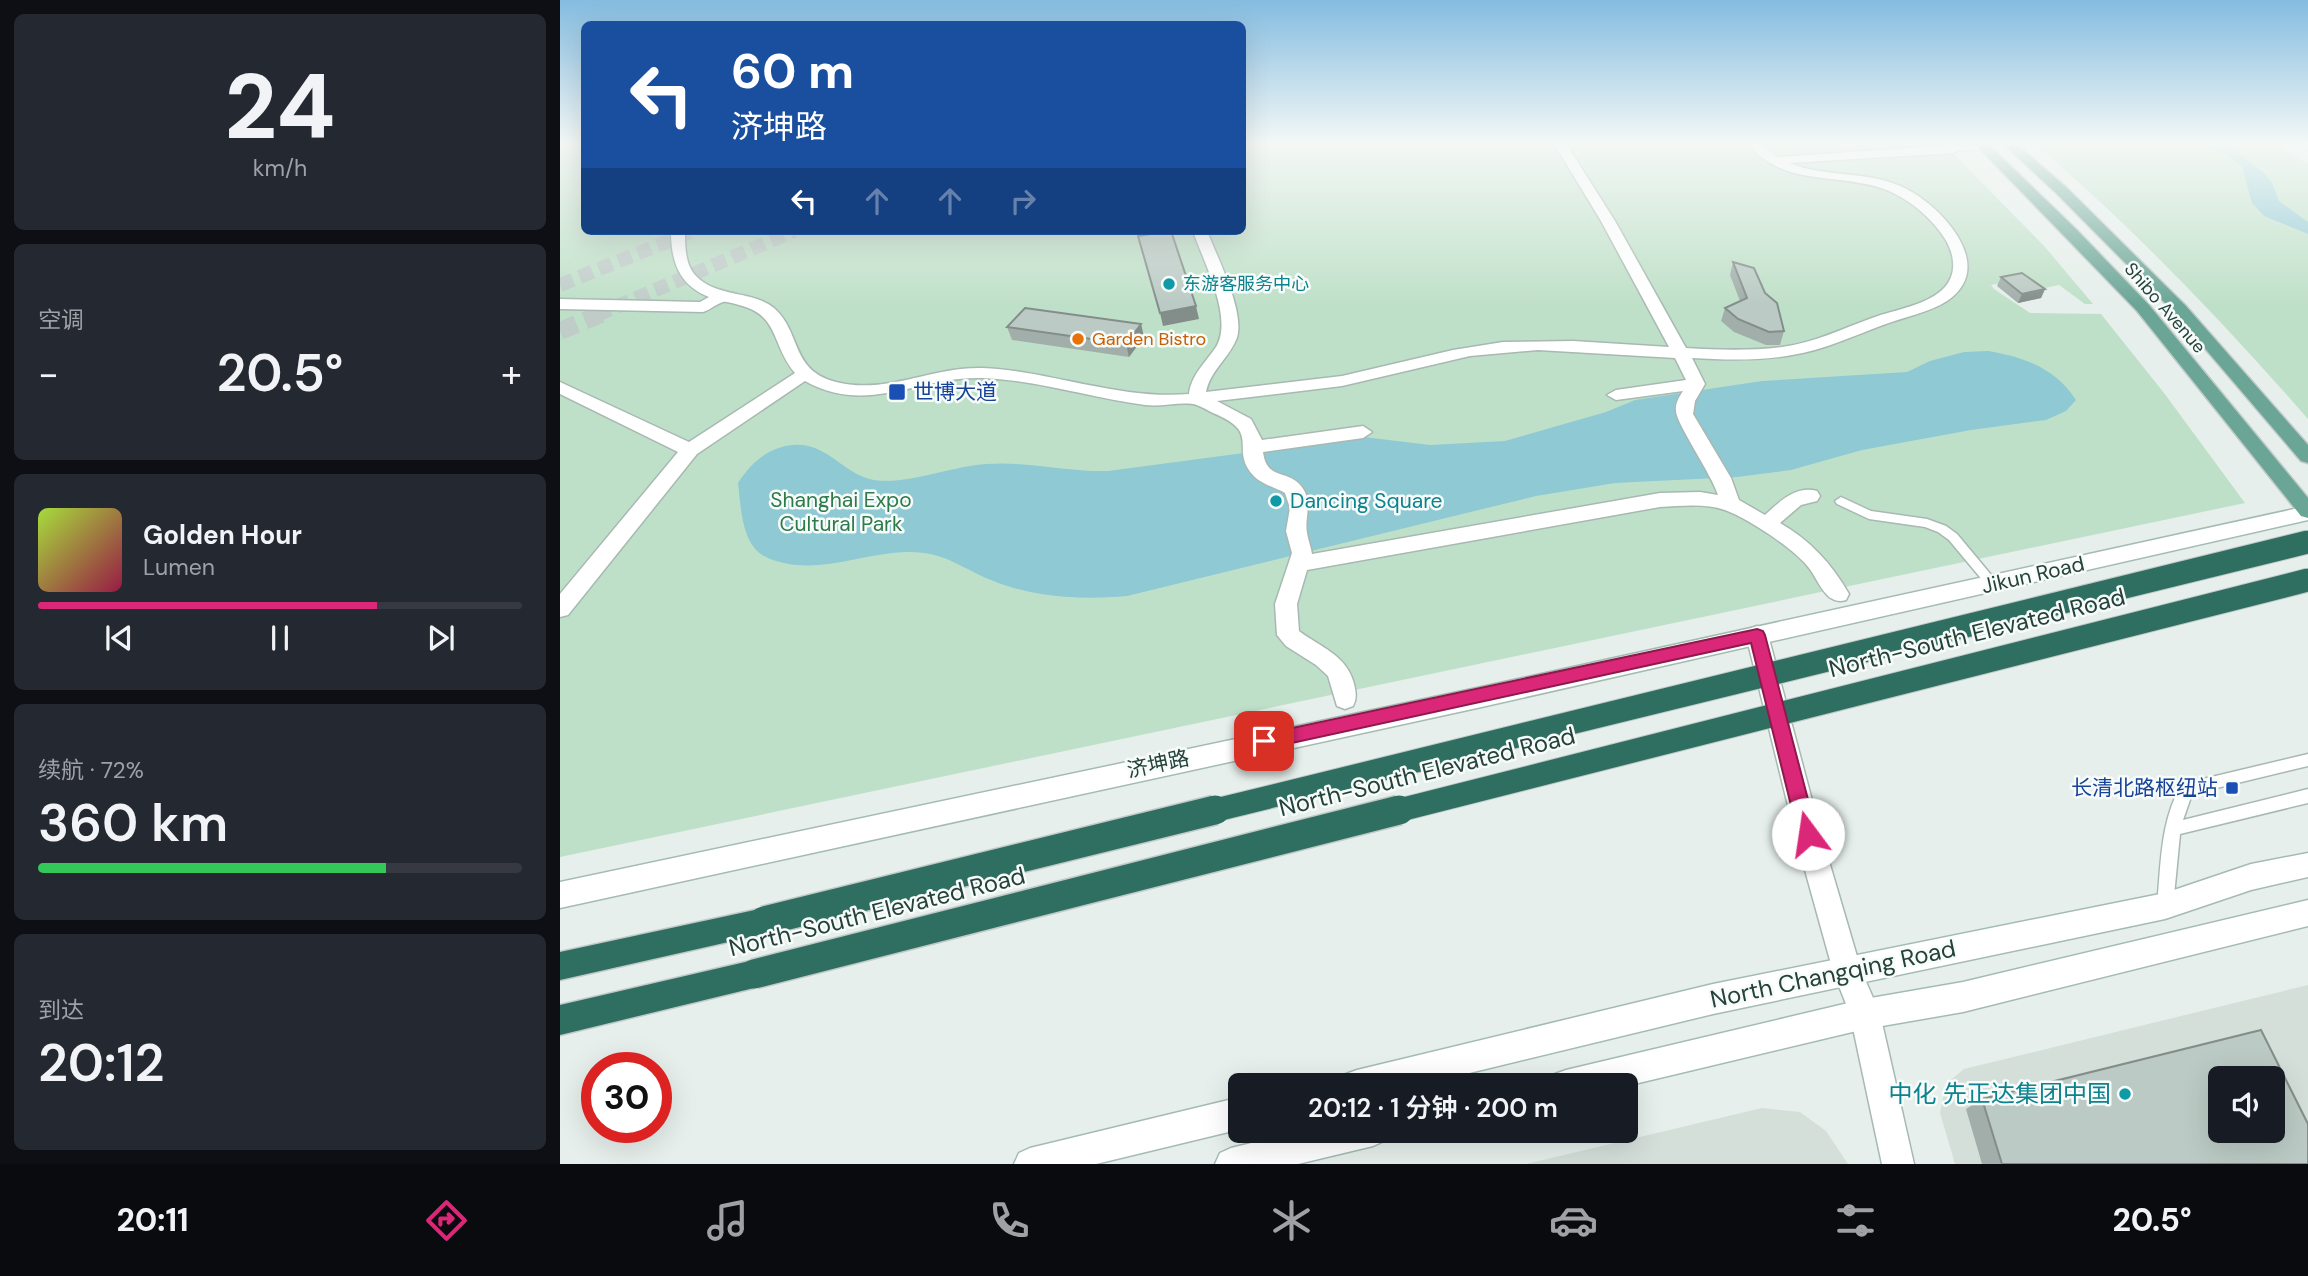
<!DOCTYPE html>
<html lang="zh">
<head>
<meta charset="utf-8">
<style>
	body { margin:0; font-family:"DM Sans","Noto Sans SC",sans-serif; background:#242831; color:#f1f3f6; height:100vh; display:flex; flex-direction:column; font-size:26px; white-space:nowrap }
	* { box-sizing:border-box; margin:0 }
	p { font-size:23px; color:#9ea1a6 }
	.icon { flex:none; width:38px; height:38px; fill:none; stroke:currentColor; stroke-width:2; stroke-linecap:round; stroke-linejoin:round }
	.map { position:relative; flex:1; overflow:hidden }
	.sheet { display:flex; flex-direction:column; gap:14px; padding:14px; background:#0d0f14; width:560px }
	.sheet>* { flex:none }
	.banner { position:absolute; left:21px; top:21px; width:665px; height:214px; border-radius:10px; box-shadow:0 7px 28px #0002; background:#1a4fa0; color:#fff; overflow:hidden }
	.controls { position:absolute; left:1648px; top:1066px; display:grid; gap:14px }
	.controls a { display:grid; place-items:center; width:77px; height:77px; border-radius:10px; background:#171b24; box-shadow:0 7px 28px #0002; font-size:35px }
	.speed { position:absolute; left:21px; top:1052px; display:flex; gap:14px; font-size:35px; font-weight:700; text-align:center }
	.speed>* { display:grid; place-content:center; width:91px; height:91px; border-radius:50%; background:#171b24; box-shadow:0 7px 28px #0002; line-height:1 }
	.speed .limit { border:10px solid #d22; background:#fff; color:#111 }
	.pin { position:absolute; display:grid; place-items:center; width:60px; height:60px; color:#fff; margin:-30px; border-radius:14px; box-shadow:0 4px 10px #0006 }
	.me { position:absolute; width:77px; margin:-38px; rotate:346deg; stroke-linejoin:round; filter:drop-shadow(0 0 5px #0008) }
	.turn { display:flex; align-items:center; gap:24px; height:147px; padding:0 35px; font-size:32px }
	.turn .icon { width:91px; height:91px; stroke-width:2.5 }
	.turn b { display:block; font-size:49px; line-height:60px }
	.lanes { display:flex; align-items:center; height:66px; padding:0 35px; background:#0003; justify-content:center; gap:35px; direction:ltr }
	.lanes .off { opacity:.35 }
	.big { font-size:52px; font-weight:600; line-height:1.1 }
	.sheet .widget { flex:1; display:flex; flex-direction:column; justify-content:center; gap:10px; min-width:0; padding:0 24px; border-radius:10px; background:#242831 }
	.sheet .dial { align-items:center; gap:0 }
	.dial b { font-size:91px; line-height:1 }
	.song { display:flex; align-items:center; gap:21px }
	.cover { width:84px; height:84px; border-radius:10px; background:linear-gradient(135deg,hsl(80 70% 55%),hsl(340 70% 35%)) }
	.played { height:7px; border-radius:4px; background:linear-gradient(90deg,#db2777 70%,#363941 70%) }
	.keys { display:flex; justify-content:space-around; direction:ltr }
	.heat { display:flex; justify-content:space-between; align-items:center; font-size:38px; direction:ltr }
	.charge { height:10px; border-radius:5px; background:linear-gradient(90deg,#34c759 72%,#363941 0) }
	.trip { position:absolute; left:668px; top:1073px; width:410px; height:70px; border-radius:10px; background:#171b24; box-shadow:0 7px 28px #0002; font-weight:600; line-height:70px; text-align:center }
	.menu { display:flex; height:112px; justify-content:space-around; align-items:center; background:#090b0e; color:#9ea1a6 }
	.menu .icon { width:49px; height:49px }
	.menu .current { color:#db2777 }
	.menu b { font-size:32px; color:#f1f3f6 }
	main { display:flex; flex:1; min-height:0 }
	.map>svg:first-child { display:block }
	.built { fill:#d4dfda; fill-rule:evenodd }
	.green { fill:#bfe0c8 }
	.water { fill:#8ec9d4 }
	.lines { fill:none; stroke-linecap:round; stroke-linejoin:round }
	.secondary-tunnel-far1 { stroke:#bfccc8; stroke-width:14; stroke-dasharray:14 7; stroke-linecap:butt }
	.secondary-tunnel { stroke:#bfccc8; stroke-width:18; stroke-dasharray:18 9; stroke-linecap:butt }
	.lane-casing { stroke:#a8b8b2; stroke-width:3 }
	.street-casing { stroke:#a8b8b2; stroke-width:3 }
	.secondary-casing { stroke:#a4bbb3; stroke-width:3 }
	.primary-casing { stroke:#c2cac8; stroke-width:3 }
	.highway-casing { stroke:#c2cac8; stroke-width:3 }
	.lane { fill:#fff; fill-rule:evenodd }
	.street { fill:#fff; fill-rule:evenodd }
	.secondary { fill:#fff; fill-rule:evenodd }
	.primary { fill:#6aa596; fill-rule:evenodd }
	.highway { fill:#2f6f62; fill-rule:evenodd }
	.highway-bridge-far1-casing { stroke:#c2cac8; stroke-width:25; stroke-linecap:butt }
	.highway-bridge-casing { stroke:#c2cac8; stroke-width:32; stroke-linecap:butt }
	.highway-bridge-far1 { stroke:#2f6f62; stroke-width:23 }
	.highway-bridge { stroke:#2f6f62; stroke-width:29 }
	.wall { fill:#a1aea9 }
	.shaded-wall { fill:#838d89 }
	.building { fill:#bbcac4; stroke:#838d89; stroke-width:2; fill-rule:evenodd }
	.route { fill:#db2777; stroke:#8e194d; stroke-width:2 }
	.culture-dot { fill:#0f9aa8; stroke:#f7fbf9; stroke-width:2.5 }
	.food-dot { fill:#e8710a; stroke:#f7fbf9; stroke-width:2.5 }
	.transit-dot { fill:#1a4fb4; stroke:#f7fbf9; stroke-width:2.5 }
	.labels { text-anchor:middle; stroke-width:5; stroke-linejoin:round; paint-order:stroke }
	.far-culture-label { font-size:18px; fill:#0d838f; stroke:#f7fbf9; text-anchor:start }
	.far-street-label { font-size:18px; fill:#24423a; stroke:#f7fbf9 }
	.far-food-label { font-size:18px; fill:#c56008; stroke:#f7fbf9; text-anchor:start }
	.transit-label { font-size:21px; fill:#164399; stroke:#f7fbf9; text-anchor:start }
	.park-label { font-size:21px; fill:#2d7a4b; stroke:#f7fbf9 }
	.culture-label { font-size:21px; fill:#0d838f; stroke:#f7fbf9; text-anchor:start }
	.street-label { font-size:21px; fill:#24423a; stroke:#f7fbf9 }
	.near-street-label { font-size:24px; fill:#24423a; stroke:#f7fbf9 }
	.near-culture-label { font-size:24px; fill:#0d838f; stroke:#f7fbf9; text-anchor:end }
</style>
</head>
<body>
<main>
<section class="sheet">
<div class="widget dial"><b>24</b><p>km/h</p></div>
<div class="widget"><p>空调</p>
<div class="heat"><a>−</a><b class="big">20.5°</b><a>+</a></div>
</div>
<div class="widget">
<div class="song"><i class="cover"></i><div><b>Golden Hour</b><p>Lumen</p></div></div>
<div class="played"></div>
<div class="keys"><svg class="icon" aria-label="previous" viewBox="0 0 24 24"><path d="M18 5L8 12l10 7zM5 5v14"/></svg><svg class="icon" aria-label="pause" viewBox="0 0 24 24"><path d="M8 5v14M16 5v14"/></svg><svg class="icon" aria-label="next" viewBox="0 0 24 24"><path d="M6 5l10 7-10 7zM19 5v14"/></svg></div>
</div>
<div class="widget"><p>续航 · 72%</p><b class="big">360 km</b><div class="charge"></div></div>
<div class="widget"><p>到达</p><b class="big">20:12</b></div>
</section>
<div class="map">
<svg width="1748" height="1164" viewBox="0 0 1748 1164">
	<rect width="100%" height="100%" fill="#e6efeb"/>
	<!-- built -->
	<g class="built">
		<path d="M1748,985v179h-353l-15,-51 6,-29 18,-15zM1661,1078h52v52h-52z"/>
		<polygon points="1202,1108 1240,1112 1266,1131 1288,1164 966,1164"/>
	</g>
	<!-- green -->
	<g class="green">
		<polygon points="0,142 24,142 24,231 682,231 683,142 1382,142 1485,247 1533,304 1525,304 1499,285 1475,290 1460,279 1431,285 1434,289 1470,313 1541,314 1604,393 1685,503 0,857"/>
		<path d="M1473,142h237l38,22v255c-86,-98 -175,-192 -275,-277z"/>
	</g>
	<!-- water -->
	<g class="water">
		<polygon points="1633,142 1659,142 1672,148 1704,173 1712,183 1719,201 1748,222 1748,234 1704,216 1692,203 1682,167 1665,154"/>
		<path d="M1428,351c36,6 67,17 88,49l-10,11 -20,9 -75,10 -109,20 -71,20 -54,7 -122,6 -79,13 -409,100c-46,4 -93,2 -136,-16 -32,-13 -47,-29 -85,-28 -46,1 -97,27 -142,4 -23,-13 -23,-50 -26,-73 12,-19 30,-36 55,-38 34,-3 51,30 81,35 33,5 79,-14 112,-16 41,-3 81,8 122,7l256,-34 66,8 75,-4 101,-29 29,-12 127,-19 145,-9 23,-11 34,-9z"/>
	</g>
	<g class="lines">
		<!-- secondary-tunnel-far1 -->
		<g class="secondary-tunnel-far1">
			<polyline points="0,285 133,231"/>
			<polyline points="37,315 234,231"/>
		</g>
		<!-- secondary-tunnel -->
		<polyline class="secondary-tunnel" points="0,331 41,314"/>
		<defs>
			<g id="lane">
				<polygon points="1425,145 1429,147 1428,149 1394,151 1390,149 1394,147"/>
				<polygon points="1281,497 1311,511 1367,519 1386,526 1397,534 1437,582 1439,585 1437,588 1429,588 1389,540 1378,532 1365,527 1309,519 1277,504 1275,501"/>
				<path d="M1748,754v12l-116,28 -9,26 125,-31v14l-128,31 -7,72 -2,5 -6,3 -6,-3 -2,-5c4,-40 3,-86 25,-122z"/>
			</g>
			<g id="street">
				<path d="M993,142h12l50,79 71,127c32,2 64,3 96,-1 31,-4 60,-18 90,-29 24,-9 55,-12 73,-31 6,-7 9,-16 8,-25 -1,-16 -11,-29 -22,-41 -14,-15 -33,-28 -53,-34 -47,-14 -98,-1 -131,-45h13l17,15 177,-12 6,4 -6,4 -165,10c40,16 85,6 123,29 34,20 84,76 35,109 -19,12 -43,16 -64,24 -30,11 -59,25 -91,30 -33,6 -67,5 -100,3l13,26 -10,17 -2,13 38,64 8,22 26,15c14,-13 31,-30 52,-24l3,5 -3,5 -16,4 -21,18c30,17 52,41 69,71l-3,6c-20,6 -27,-19 -37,-32 -14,-19 -62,-50 -84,-58 -20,-7 -44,-4 -65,-3l-353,63 -10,34 2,27c21,16 48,24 55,53 2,9 3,14 -1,22l-8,3 -8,-3 -9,-30 -12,-11 -30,-19 -9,-11 -2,-31 17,-51 -6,-22 4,-23 -5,-15c-10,-6 -25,-9 -33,-19 -22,-27 10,-41 -39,-61 -6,-3 -14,-8 -20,-9 -15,-2 -32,3 -48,1 -54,-7 -108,-25 -163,-27 -63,-2 -115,38 -177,3l-108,73 -129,161 -8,2v-23l118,-142 -118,-58v-12l129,60 106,-69c-24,-28 -15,-58 -56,-68 -5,-1 -12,-4 -16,-3 -7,2 -13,8 -20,10l-143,-3v-10l140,3 9,-5c-30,-12 -38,-35 -38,-66h14c0,15 0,34 11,45 21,22 56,14 78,32 28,25 16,62 62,74 50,13 97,-16 147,-14 69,3 136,32 206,26 2,-19 17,-32 27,-47 18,-29 -13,-86 -23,-116h14c10,26 40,84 29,109 -8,19 -26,31 -30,52l136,-16 111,-26 50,-8 70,-1 96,6 -68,-126zM978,350l137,8 11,22 -70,10 -9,5 9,5 67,-9c-4,6 -8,13 -7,20 0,12 36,64 42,84l-18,-3 -40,1 -348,61c-1,-7 -4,-14 -5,-21 -3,-17 7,-31 -6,-47 -14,-17 -34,-5 -38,-34l100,-14 9,-6 -9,-6 -101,14 -11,-21 -34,-18 125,-15 128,-30z"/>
				<polygon points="1197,626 1205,629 1208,635 1261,834 1301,970 1320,1014 1354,1164 1322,1164 1290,1014 1273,971 1235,834 1186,635 1189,629"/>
			</g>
			<g id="secondary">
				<polygon points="1748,506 1748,520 917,708 0,908 0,882 917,688"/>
				<polygon points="1748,853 1748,877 1691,890 1605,919 1153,1014 860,1085 782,1085 786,1074 797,1070 1153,984 1605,893 1691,864"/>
				<polygon points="1748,900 1748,926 1403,1012 1305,1029 1066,1086 991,1085 995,1074 1006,1070 1305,999 1403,982"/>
				<polygon points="681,1097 681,1129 536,1164 454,1164 459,1153 470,1148"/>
				<polygon points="744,1130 829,1130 824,1141 813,1146 738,1164 655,1164 660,1153 671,1148"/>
			</g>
			<g id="primary">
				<polygon points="1413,142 1426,142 1517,230 1589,305 1748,498 1748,518 1741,516 1577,311"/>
				<polygon points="1441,142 1454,142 1506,187 1625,305 1748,445 1748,463 1741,461 1613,311 1496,193"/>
			</g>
			<g id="highway">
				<polygon points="204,908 214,911 218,921 214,931 204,934 0,980 0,952"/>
				<polygon points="194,960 204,964 208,974 204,984 194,988 0,1035 0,1005"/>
			</g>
		</defs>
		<!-- lane casing -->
		<use href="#lane" class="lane-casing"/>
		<!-- street casing -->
		<use href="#street" class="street-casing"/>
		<!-- secondary casing -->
		<use href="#secondary" class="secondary-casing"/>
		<!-- primary casing -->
		<use href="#primary" class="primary-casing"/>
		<!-- highway casing -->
		<use href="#highway" class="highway-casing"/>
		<!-- lane -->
		<use href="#lane" class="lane"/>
		<!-- street -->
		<use href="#street" class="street"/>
		<!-- secondary -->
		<use href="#secondary" class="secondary"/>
		<!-- primary -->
		<use href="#primary" class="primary"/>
		<!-- highway -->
		<use href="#highway" class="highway"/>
		<defs>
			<g id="highway-bridge-far1">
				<polyline points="648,812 1748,542"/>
				<polyline points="832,812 1748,580"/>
			</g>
			<g id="highway-bridge">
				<polyline points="204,921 655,810"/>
				<polyline points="194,974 839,810"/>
			</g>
		</defs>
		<!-- highway-bridge-far1 casing -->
		<use href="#highway-bridge-far1" class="highway-bridge-far1-casing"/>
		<!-- highway-bridge casing -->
		<use href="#highway-bridge" class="highway-bridge-casing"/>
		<!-- highway-bridge-far1 -->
		<use href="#highway-bridge-far1" class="highway-bridge-far1"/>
		<!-- highway-bridge -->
		<use href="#highway-bridge" class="highway-bridge"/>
	</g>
	<!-- wall -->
	<g class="wall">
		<polygon points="1236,142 1267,142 1267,143 1246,145"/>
		<polygon points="1173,262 1224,331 1220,345 1206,345 1174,332 1161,321 1165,308 1180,301 1170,275"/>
		<polygon points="1441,277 1485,289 1481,298 1458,303 1437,286"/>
		<polygon points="581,324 584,337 569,357 452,340 447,327"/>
		<polygon points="1422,1099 1748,1164 1422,1164 1406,1109"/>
	</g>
	<!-- shaded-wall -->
	<g class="shaded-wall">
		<polygon points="1485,289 1481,298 1458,303 1462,294"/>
		<polygon points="636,306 639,319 603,326 600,313"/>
		<polygon points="581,324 584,337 569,357 566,344"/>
	</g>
	<!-- building -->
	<g class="building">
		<polygon points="611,231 636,306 600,313 578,236"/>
		<polygon points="1173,262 1194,268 1205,293 1217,303 1224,331 1209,332 1178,319 1165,308 1187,298"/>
		<polygon points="1462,273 1485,289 1462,294 1441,277"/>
		<polygon points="465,308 581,324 566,344 447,327"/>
		<path d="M1701,1030l47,94v40h-306l-20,-65zM1661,1078h52v52h-52z"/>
	</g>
	<!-- sky -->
	<linearGradient id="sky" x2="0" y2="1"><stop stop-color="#84bce0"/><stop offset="0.47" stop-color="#f4f8f6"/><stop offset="1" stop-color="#f4f8f6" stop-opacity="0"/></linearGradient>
	<rect width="1748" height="305" fill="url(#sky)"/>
	<!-- route -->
	<polygon class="route" points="1197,629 1203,631 1205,635 1257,834 1255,840 1248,843 1241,840 1238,834 1191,643 704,749 698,747 695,741 698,736 704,734"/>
	<!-- markers -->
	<g class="culture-dot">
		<circle cx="609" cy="284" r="7"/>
		<circle cx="716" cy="501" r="7"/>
		<circle cx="1565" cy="1094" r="7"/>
	</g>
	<circle class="food-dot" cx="518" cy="339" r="7"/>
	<g class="transit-dot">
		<rect x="328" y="383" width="18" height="18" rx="3.5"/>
		<rect x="1665" y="781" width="14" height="14" rx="3.5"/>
	</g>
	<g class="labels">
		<!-- far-culture labels -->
		<g class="far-culture-label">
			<text x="623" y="290">东游客服务中心</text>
		</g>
		<!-- far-street labels -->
		<g class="far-street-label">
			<text transform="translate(1605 308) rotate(49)" y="6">Shibo Avenue</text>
		</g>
		<!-- far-food labels -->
		<g class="far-food-label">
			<text x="532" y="345">Garden Bistro</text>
		</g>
		<!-- transit labels -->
		<g class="transit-label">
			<text x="353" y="399">世博大道</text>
			<text x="1658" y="795" text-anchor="end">长清北路枢纽站</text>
		</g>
		<!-- park labels -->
		<g class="park-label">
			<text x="281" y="507">Shanghai Expo<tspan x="281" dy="24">Cultural Park</tspan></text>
		</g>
		<!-- culture labels -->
		<g class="culture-label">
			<text x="730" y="508">Dancing Square</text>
		</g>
		<!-- street labels -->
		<g class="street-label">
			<text transform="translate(1473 575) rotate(-13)" y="7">Jikun Road</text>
			<text transform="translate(598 764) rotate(-12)" y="7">济坤路</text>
		</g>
		<!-- near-street labels -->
		<g class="near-street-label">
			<text transform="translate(1417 633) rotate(-14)" y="8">North-South Elevated Road</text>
			<text transform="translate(867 772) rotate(-14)" y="8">North-South Elevated Road</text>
			<text transform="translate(317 912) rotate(-14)" y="8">North-South Elevated Road</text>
			<text transform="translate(1273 974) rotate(-12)" y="8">North Changqing Road</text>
		</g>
		<!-- near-culture labels -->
		<g class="near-culture-label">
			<text x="1551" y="1102">中化 先正达集团中国</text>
		</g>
	</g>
</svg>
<div class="controls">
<a><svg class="icon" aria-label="sound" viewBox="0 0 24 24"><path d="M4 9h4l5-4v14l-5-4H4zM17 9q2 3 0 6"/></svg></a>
</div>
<div class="speed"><div class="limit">30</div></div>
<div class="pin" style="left:704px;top:741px;background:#d93025"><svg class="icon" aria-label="arrive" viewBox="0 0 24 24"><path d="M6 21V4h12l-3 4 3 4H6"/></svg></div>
<svg class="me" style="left:1248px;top:834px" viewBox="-20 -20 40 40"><circle r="19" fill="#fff"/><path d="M0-13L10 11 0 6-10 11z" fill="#db2777"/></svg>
<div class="trip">20:12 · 1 分钟 · 200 m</div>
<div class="banner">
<div class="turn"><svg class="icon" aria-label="left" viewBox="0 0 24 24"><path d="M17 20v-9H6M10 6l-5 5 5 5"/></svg><div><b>60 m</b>济坤路</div></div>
<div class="lanes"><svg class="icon" aria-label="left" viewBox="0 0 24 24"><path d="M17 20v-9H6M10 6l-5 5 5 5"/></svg><svg class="icon off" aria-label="ahead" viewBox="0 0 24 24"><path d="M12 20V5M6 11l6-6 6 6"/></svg><svg class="icon off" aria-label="ahead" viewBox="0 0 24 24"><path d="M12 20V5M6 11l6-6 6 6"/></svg><svg class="icon off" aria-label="right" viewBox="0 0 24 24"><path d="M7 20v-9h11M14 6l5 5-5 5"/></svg></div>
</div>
</div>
</main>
<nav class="menu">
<b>20:11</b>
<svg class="icon current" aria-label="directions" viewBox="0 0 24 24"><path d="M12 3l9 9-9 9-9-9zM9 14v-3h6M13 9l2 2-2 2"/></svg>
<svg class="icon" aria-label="music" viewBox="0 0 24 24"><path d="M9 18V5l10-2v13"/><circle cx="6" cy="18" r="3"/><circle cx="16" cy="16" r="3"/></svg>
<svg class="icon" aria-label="phone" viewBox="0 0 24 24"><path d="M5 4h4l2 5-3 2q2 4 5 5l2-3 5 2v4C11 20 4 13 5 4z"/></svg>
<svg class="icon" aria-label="climate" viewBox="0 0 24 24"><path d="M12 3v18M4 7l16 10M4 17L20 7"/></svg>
<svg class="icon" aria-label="car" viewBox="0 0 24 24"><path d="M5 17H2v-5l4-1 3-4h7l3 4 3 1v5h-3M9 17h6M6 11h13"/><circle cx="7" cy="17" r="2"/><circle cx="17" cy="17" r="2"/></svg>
<svg class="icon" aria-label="filters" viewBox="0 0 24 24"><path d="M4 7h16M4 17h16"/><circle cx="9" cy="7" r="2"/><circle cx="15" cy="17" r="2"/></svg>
<b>20.5°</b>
</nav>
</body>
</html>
